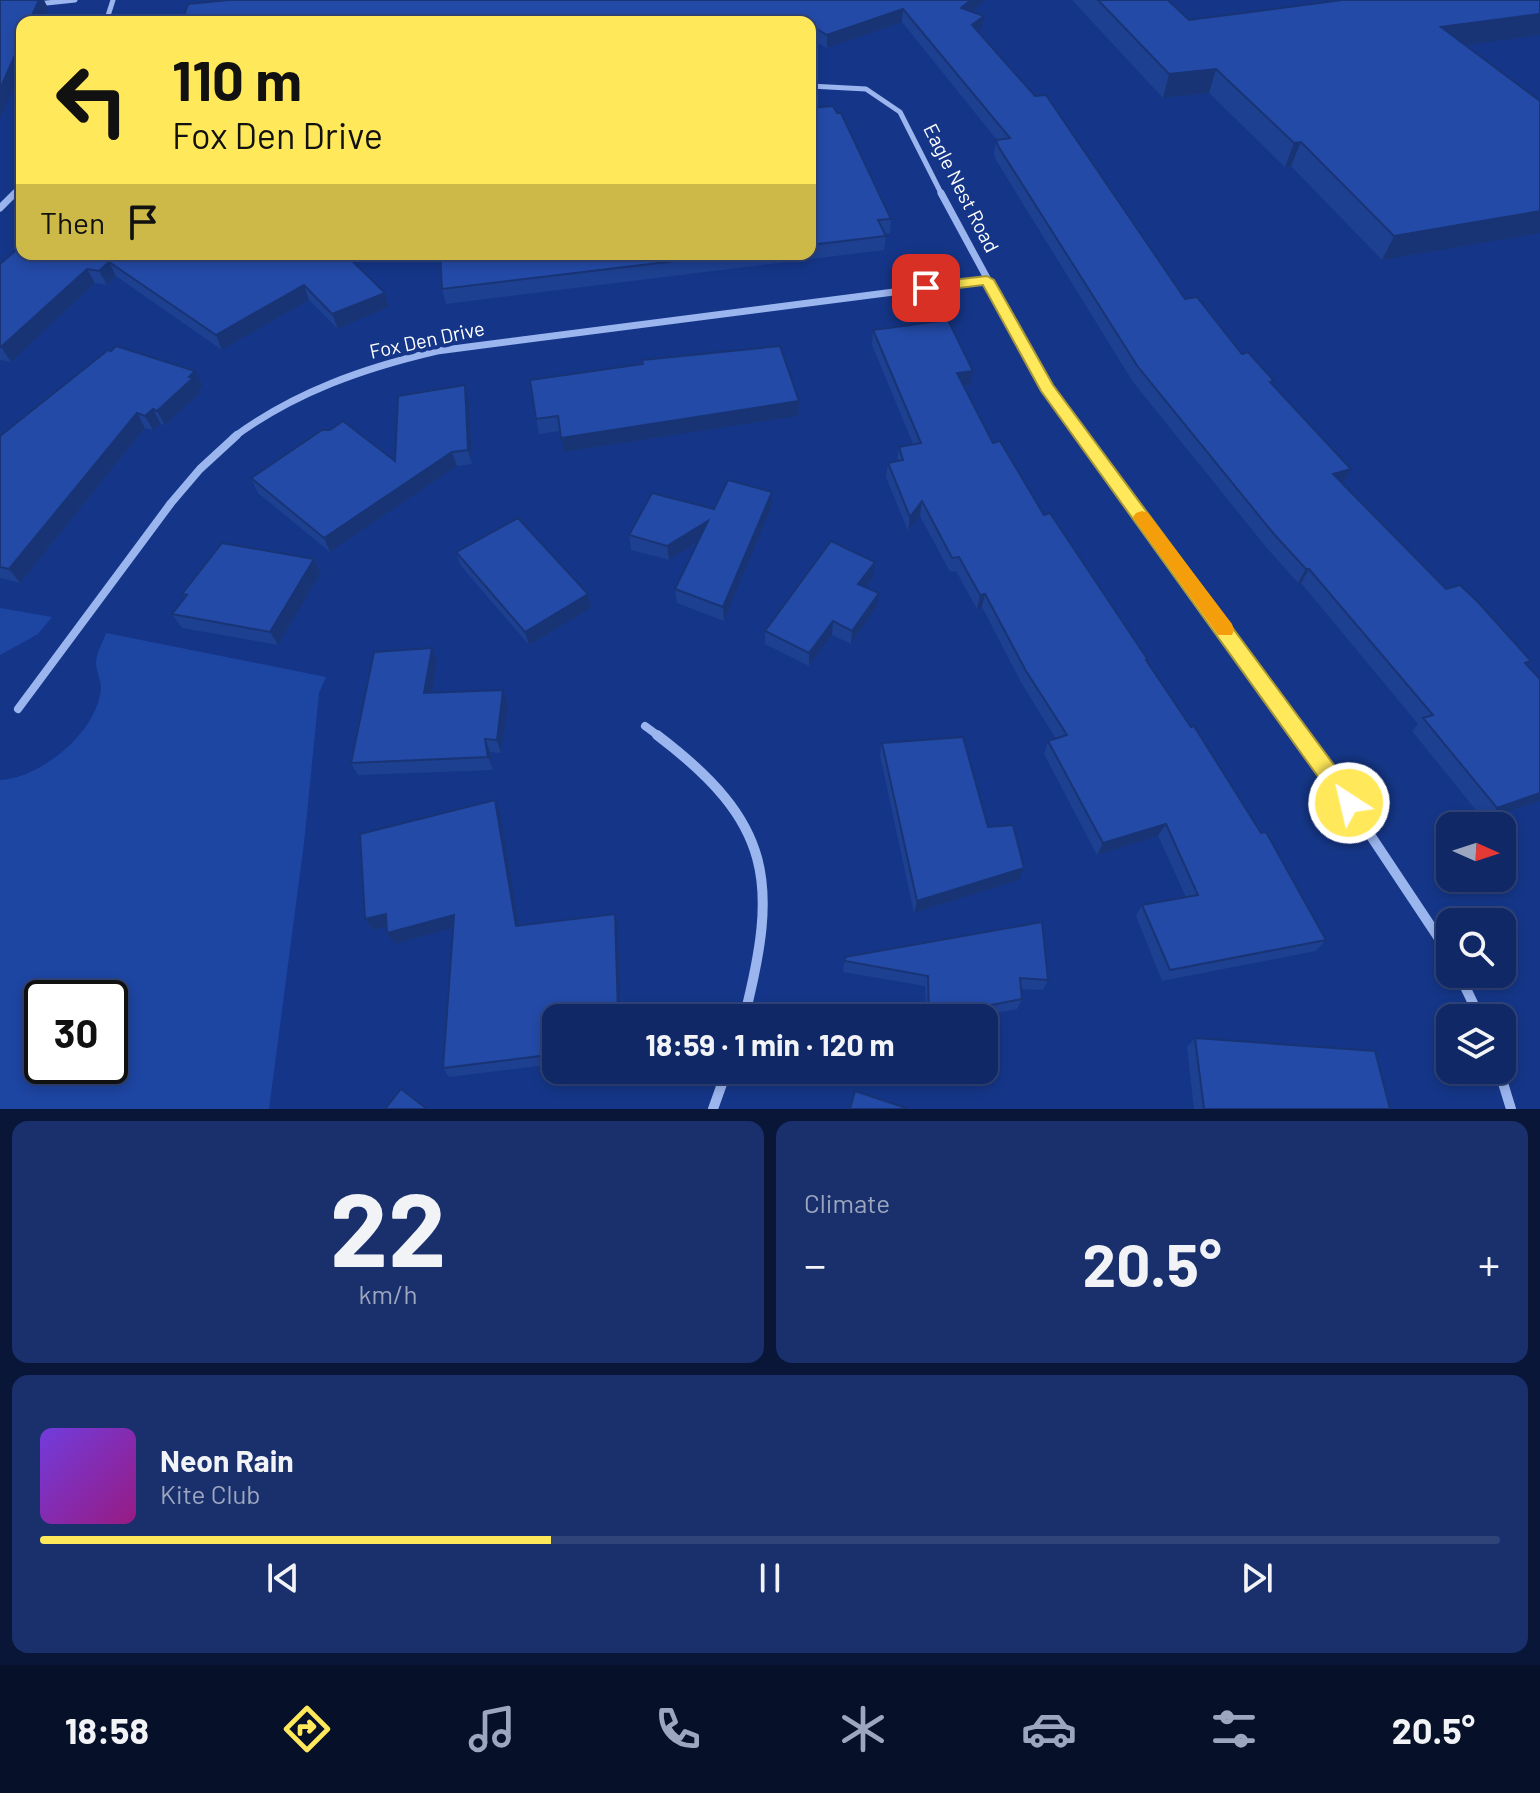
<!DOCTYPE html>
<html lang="en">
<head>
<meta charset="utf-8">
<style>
	body { margin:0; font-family:Barlow,sans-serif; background:#19306c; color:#f1f3f6; height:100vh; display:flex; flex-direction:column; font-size:30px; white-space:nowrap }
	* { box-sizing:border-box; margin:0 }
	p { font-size:26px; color:#9ca6bf }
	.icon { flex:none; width:44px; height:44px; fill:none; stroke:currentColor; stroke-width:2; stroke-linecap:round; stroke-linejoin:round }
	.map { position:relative; height:1109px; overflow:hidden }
	.side { display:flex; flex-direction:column; gap:12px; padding:12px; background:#091638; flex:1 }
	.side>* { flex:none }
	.hud { position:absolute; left:16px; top:16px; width:800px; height:244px; border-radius:16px; box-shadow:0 4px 12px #0003,0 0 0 2px #30447a; background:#ffe859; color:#111; overflow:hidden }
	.needle { width:52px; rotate:93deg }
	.controls { position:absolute; left:1436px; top:812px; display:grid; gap:16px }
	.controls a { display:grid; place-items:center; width:80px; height:80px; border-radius:16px; background:#102866; box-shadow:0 4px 12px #0003,0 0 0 2px #30447a; font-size:40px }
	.speed { position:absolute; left:24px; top:980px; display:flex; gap:16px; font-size:40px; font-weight:700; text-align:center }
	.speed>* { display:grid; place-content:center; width:104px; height:104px; border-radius:50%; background:#102866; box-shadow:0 4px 12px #0003,0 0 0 2px #30447a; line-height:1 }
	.speed .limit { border:4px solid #111; border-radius:12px; background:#fff; color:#111 }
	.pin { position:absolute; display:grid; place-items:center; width:68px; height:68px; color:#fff; margin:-34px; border-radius:16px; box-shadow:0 4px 12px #0006 }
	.me { position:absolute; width:88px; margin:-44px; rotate:325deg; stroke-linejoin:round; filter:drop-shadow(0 0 6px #0008) }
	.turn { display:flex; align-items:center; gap:28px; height:168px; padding:0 24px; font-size:36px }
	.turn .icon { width:104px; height:104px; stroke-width:2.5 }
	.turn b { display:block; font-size:56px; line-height:68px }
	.then { display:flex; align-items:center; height:76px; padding:0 24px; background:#0003; gap:16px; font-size:30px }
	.big { font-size:60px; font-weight:700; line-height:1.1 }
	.side .tile { flex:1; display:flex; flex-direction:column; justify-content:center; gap:12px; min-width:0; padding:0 28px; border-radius:16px; background:#19306c }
	.side .dial { align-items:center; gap:0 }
	.dial b { font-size:104px; line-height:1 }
	.song { display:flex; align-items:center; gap:24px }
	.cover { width:96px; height:96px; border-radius:12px; background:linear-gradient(135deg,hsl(260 70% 55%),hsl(310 70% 35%)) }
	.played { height:8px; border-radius:4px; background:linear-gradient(90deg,#ffe859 35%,#30447a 35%) }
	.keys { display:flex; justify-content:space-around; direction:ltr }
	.heat { display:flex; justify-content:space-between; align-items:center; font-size:44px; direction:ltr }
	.side .tiles { flex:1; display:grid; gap:12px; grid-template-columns:1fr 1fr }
	.tile:last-child { grid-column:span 2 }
	.trip { position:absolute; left:542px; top:1004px; width:456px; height:80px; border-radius:16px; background:#102866; box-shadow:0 4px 12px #0003,0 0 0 2px #30447a; font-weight:700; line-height:80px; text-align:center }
	.tabs { display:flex; height:128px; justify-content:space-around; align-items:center; background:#061029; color:#9ca6bf }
	.tabs .icon { width:56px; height:56px }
	.tabs .active { color:#ffe859 }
	.tabs b { font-size:36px; color:#f1f3f6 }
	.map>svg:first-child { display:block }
	.green { fill:#1d45a2; fill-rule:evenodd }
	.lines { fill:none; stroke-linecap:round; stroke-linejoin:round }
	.street-far3 { stroke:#9bb5ef; stroke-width:5 }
	.street-far2 { stroke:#9bb5ef; stroke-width:7 }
	.street-far1 { stroke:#9bb5ef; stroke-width:8 }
	.street { stroke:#9bb5ef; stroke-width:10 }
	.wall { fill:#1e4090 }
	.shaded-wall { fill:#183475 }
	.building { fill:#234aa7; stroke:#183475; stroke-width:2 }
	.route { fill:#ffe859; stroke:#a6973a; stroke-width:2 }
	.slow { fill:#f59e0b }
	.labels { text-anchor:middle; stroke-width:8; stroke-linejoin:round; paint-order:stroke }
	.street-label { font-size:20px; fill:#fff; stroke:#153688 }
</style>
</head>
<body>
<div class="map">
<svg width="1540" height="1109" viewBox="0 0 1540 1109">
	<rect width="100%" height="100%" fill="#153688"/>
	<!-- green -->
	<g class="green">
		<polygon points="0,608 52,617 38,634 0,655"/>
		<path d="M106,633l220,44 -7,16 -15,150 -35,266h-269v-329c42,-2 98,-49 101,-92 0,-9 -5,-17 -5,-25 0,-9 7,-21 10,-30zM42,998h68v68h-68z"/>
	</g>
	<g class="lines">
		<!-- street-far3 -->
		<g class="street-far3">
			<polyline points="37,4 75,0"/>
			<polyline points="106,22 113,0"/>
			<polyline points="810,86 866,89 900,112 942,195"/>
			<polyline points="13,195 22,187"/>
		</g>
		<!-- street-far2 -->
		<g class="street-far2">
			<polyline points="941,193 1046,387 1082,437"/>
			<polyline points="0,208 15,193"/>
			<path d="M234,437c61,-45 130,-69 203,-86l550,-71"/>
		</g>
		<!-- street-far1 -->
		<g class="street-far1">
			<polyline points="1081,435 1301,737"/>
			<polyline points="18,709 171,503 200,469 237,435"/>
			<polyline points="645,726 660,737"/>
		</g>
		<!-- street -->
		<g class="street">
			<path d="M657,735c116,88 122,146 87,283"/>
			<polyline points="1299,735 1349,803 1450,955"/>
			<polyline points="1459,974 1480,1018"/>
			<polyline points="1499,1070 1511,1109"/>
			<polyline points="713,1109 727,1070"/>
		</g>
	</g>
	<!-- wall -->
	<g class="wall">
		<polygon points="229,0 986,0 971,12 982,29 978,32 1185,299 1242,354 1274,381 1272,384 1351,469 1343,483 1446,589 1527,665 1540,801 1484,820 1412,731 1418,724 1301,583 1298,583 1266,547 1133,382 996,160 994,154 996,140 997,140 902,22 827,48 810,39 810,22 184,16"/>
		<polygon points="1072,0 1168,0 1189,20 1540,0 1540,35 1466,45 1540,101 1540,233 1382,260 1291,166 1285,167 1209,93 1163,98"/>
		<polygon points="810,108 891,219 890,233 885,234 886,236 884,250 446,304 442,289 440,254 810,254"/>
		<polygon points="345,254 385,293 389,307 338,329 309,300 222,350 116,276 107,285 95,283 11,362 0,360 0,264"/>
		<polygon points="873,330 971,385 964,387 993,443 1148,660 1147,662 1326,940 1316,951 1162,981 1136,916 1142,905 1186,897 1158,836 1097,855 1044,754 1048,741 1056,739 1022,684 982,607 977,609 956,571 950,572 920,516 908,531 886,477 888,463 897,461 899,447 913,444 872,345"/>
		<polygon points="530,380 799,401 798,416 564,452 560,431 539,434"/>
		<polygon points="465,385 469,400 472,464 457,466 330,552 258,493 251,478 395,461"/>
		<polygon points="203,386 199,390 200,393 165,425 161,424 153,430 145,428 20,583 0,578 0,436"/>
		<polygon points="772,492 772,506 724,621 677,603 675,589 698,542 669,560 631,550 629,535"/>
		<polygon points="456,552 588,594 591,608 529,645 461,566"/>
		<polygon points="314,559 321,573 278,645 182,628 172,614 185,598 182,594"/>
		<polygon points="874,576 865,587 879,593 877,607 851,644 832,635 809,666 765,644 765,631"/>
		<polygon points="437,661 432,693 508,704 501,753 490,752 493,770 358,775 351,763"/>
		<polygon points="882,743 988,827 1019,880 914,913 880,755"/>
		<polygon points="495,800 500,812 519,926 615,914 618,925 621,1018 556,1018 556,1064 449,1077 443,1068 453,928 395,944 387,926 373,930 365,919"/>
		<polygon points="845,957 1048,980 1043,990 1021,989 1022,999 1017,1009 971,1018 926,1018 925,986 843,972"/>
		<polygon points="1195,1038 1390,1109 1194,1109 1187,1047"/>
	</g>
	<!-- shaded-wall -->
	<g class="shaded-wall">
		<polygon points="39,0 44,0 48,8 42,22 29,22"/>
		<polygon points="971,0 986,0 959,22 961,8"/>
		<polygon points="903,9 902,22 827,48 827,35"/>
		<polygon points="1540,14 1540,35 1431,50 1441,27"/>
		<polygon points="984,16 982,29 970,39 972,25"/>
		<polygon points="22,39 22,69 0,119 0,89"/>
		<polygon points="1216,69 1209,93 1163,98 1169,74"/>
		<polygon points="1301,142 1291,166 1285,167 1294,143"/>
		<polygon points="1540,211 1540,233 1382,260 1394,236"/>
		<polygon points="109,262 116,276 107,285 99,271"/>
		<polygon points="87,269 95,283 11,362 1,347"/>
		<polygon points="304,285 309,300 222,350 216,335"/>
		<polygon points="385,293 389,307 338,329 332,314"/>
		<polygon points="195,371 203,386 199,390 200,393 165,425 157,411"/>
		<polygon points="973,371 971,385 955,388 957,373"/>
		<polygon points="465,385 469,400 472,464 468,450"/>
		<polygon points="799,401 798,416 564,452 561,438"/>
		<polygon points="153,409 161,424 153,430 145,416"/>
		<polygon points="137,413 145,428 20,583 9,569"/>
		<polygon points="452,452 457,466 330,552 324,538"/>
		<polygon points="1351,469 1343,483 1333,474"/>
		<polygon points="772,492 772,506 724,621 723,607"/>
		<polygon points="922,501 920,516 908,531 910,517"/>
		<polygon points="708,521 709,535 669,560 667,546"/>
		<polygon points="314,559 321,573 278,645 270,632"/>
		<polygon points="875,562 874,576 857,598 858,584"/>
		<polygon points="1306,569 1309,569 1301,583 1298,583"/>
		<polygon points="879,593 877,607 851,644 852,631"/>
		<polygon points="588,594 591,608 529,645 525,632"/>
		<polygon points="985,594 982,607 977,609 980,595"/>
		<polygon points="833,621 832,635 809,666 809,653"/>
		<polygon points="432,648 437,661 430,706 424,693"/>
		<polygon points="503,690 508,704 501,753 497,740"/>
		<polygon points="485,739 490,752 493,770 488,757"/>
		<polygon points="1540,793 1540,801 1484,820 1497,808"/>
		<polygon points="495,800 500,812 521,937 516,926"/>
		<polygon points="1166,824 1158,836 1097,855 1103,843"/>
		<polygon points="1024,868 1019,880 914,913 917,901"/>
		<polygon points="386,914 393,925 373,930 365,919"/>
		<polygon points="615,914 618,925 621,1018 617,1018"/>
		<polygon points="454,915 460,926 395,944 387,933"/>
	</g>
	<!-- building -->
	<g class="building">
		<polygon points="0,0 39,0 29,22 22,22 22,39 0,89"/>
		<polygon points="229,0 971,0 961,8 984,16 972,25 1035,96 1046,95 1185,299 1197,297 1242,354 1248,352 1274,381 1270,382 1351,469 1333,474 1446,589 1460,585 1478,602 1531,661 1525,663 1540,679 1540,793 1497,808 1423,718 1433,715 1309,569 1306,569 1273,533 1138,367 998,146 996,140 1010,138 903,9 827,35 810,25 810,22 161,22 163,18 184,16 188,4"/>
		<polygon points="1098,0 1168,0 1189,20 1342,0 1540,0 1540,14 1441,27 1540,101 1540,211 1394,236 1301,142 1294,143 1216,69 1169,74"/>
		<polygon points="833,106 837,113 841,113 891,219 878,220 886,236 810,245 810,108"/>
		<polygon points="22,245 22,254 345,254 385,293 332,314 304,285 216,335 109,262 99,271 87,269 1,347 0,347 0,264"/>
		<polygon points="440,254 734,254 442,289"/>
		<polygon points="948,320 973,371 957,373 993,443 1000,441 1044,515 1050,513 1148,660 1146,660 1191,727 1194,726 1261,833 1266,832 1326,940 1170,970 1142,905 1198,895 1166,824 1103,843 1048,741 1067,735 1026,671 985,594 980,595 959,557 952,558 922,501 910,517 888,463 903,460 899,447 921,443 873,330"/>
		<polygon points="116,346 195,371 189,377 193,378 157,411 153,409 145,416 137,413 9,569 0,567 0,436 108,350 111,351"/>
		<polygon points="780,346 799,401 561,438 558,416 536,419 530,380 643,364 642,360"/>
		<polygon points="465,385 468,450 452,452 324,538 251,478 322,430 330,430 343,421 395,461 398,396"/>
		<polygon points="728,480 772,492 723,607 675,589 708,521 667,546 629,535 652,493 714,509"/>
		<polygon points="518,518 588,594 525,632 456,552"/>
		<polygon points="831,541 875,562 858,584 879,593 852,631 833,621 809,653 765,631"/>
		<polygon points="222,543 314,559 270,632 172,614 187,595 182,594"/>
		<polygon points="432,648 424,693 503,690 497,740 485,739 488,757 351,763 374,652"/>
		<polygon points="963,737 988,827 1013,825 1024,868 917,901 882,743"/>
		<polygon points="495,800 516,926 615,914 618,1014 617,1018 556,1018 556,1054 443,1068 454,915 387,933 386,914 365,919 360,834"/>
		<polygon points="1042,922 1048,980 1020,978 1022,999 929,1017 928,976 845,961 845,957"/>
		<polygon points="1195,1038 1375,1051 1390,1109 1204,1109"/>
		<polygon points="401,1089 427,1109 385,1109"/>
		<polygon points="855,1091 909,1109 850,1109"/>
	</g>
	<!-- route -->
	<polygon class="route" points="987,276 994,280 1053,385 1357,796 1360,803 1357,810 1349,813 1342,810 1041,391 983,285 926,292 918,288 926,283"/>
	<!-- slow -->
	<polygon class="slow" points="1142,511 1148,513 1232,624 1234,630 1232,635 1218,635 1136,522 1133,517 1136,513"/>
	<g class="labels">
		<!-- street labels -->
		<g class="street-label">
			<text transform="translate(961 188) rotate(63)" y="7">Eagle Nest Road</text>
			<text transform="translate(427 340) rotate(-12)" y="7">Fox Den Drive</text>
		</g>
	</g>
</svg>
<div class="controls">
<a><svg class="needle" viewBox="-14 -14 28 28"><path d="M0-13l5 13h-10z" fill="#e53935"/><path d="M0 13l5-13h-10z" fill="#9ca6bf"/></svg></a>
<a><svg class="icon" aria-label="search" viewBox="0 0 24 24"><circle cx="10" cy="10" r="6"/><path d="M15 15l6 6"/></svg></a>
<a><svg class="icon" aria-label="layers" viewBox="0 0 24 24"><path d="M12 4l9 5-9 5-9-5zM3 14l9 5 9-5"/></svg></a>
</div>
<div class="speed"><div class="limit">30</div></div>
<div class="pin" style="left:926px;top:288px;background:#d93025"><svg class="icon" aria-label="arrive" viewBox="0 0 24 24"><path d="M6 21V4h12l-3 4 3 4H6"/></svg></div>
<svg class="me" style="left:1349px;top:803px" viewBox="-20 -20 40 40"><circle r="17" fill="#ffe859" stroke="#fff" stroke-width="3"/><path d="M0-11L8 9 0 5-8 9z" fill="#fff"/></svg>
<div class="trip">18:59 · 1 min · 120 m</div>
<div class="hud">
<div class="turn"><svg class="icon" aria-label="left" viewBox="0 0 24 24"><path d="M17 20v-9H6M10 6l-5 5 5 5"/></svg><div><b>110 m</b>Fox Den Drive</div></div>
<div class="then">Then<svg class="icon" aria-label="arrive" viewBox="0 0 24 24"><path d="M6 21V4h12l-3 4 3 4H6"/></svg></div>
</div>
</div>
<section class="side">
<div class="tiles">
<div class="tile dial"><b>22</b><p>km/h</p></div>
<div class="tile"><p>Climate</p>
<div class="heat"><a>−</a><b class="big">20.5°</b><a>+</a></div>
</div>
<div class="tile">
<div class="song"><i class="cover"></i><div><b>Neon Rain</b><p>Kite Club</p></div></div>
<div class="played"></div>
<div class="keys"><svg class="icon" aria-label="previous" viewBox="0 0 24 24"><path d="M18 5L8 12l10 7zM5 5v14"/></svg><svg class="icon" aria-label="pause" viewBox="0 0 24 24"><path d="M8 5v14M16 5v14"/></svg><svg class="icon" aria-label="next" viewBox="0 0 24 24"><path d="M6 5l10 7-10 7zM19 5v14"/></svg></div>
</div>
</div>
</section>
<nav class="tabs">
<b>18:58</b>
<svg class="icon active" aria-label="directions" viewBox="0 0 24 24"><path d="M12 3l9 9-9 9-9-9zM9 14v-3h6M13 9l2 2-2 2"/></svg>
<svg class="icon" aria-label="music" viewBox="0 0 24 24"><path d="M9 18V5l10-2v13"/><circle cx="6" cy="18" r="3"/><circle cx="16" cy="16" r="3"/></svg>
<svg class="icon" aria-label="phone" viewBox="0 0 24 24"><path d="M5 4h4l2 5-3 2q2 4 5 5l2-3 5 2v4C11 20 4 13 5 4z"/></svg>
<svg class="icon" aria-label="climate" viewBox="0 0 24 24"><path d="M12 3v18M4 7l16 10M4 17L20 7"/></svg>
<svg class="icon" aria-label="car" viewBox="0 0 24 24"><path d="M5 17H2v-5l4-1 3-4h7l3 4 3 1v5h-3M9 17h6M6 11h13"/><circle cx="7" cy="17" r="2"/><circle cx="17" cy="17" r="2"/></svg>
<svg class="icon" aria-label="filters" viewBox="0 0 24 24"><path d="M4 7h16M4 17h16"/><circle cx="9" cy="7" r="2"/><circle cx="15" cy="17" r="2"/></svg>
<b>20.5°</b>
</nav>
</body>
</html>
